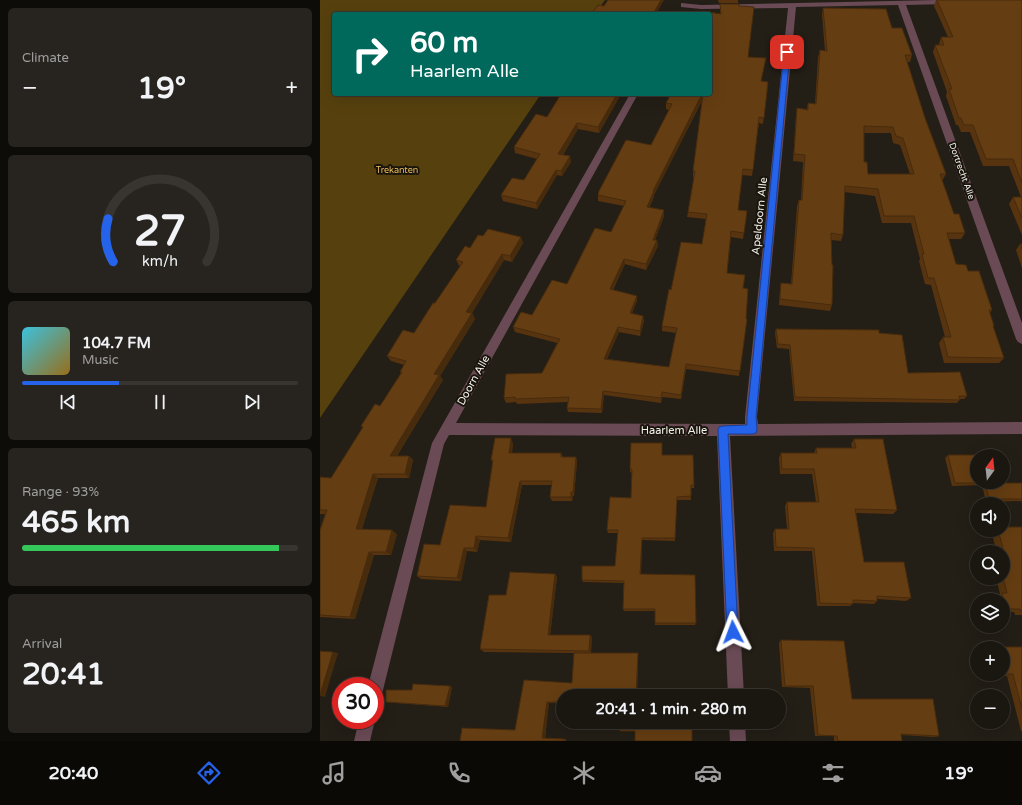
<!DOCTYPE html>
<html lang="en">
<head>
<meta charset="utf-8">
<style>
	body { margin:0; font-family:"Varela Round",sans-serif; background:#27231e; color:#f1f3f6; height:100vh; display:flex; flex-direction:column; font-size:15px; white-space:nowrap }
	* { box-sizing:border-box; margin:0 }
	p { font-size:13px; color:#9f9f9f }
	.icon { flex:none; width:22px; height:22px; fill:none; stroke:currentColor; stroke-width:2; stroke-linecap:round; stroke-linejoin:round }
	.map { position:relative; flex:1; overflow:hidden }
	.panel { display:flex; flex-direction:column; gap:8px; padding:8px; background:#0e0c09; width:320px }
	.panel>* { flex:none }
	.hud { position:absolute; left:12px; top:12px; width:380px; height:84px; border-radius:4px; box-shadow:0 4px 16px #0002,0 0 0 1px #383530; background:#00695c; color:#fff; overflow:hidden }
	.needle { width:26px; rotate:15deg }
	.buttons { position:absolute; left:650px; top:449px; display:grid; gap:8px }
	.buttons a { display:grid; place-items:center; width:40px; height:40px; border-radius:50%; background:#1a1610; box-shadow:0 4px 16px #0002,0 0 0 1px #383530; font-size:20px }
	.speed { position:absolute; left:12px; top:677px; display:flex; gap:8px; font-size:20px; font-weight:700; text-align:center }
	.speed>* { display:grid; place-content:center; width:52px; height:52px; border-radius:50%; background:#1a1610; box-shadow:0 4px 16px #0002,0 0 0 1px #383530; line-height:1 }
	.speed .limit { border:6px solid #d22; background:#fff; color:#111 }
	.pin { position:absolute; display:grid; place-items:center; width:34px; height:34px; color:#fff; margin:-17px; border-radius:8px; box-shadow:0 2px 6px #0006 }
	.me { position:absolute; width:44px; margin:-22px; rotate:357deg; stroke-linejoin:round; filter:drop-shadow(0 0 3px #0008) }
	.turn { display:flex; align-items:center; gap:14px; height:84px; padding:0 12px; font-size:18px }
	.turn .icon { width:52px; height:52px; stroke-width:2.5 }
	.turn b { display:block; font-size:28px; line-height:34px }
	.big { font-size:30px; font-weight:700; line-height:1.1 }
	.panel .tile { flex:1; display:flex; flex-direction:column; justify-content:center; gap:6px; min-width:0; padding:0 14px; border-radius:6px; background:#27231e }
	.panel .dial { align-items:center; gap:0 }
	.dial svg { height:104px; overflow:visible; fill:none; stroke:#383530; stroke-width:7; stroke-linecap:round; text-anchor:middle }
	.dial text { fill:#f1f3f6; stroke:none }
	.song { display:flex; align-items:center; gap:12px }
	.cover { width:48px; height:48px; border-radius:6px; background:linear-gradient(135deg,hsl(190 70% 55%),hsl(40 70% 35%)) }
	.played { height:4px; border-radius:2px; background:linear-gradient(90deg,#2563eb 35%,#383530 35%) }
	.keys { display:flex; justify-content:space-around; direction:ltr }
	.heat { display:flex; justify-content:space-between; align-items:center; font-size:22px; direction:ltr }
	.charge { height:6px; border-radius:3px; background:linear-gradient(90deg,#34c759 93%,#383530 0) }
	.trip { position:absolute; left:236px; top:689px; width:230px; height:40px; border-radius:20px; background:#1a1610; box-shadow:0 4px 16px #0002,0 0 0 1px #383530; font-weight:700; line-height:40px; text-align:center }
	.tab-bar { display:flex; height:64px; justify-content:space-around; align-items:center; background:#0a0906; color:#9f9f9f }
	.tab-bar .icon { width:28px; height:28px }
	.tab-bar .on { color:#2563eb }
	.tab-bar b { font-size:18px; color:#f1f3f6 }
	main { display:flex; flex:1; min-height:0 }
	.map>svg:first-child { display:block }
	.green { fill:#56400e }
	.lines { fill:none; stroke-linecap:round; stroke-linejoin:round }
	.minor { fill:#694a55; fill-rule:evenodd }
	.wall { fill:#57340f; fill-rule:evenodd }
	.shaded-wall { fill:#472b0d }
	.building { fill:#653d12; stroke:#472b0d; fill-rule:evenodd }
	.route { fill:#2563eb; stroke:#184099 }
	.labels { text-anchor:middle; stroke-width:4; stroke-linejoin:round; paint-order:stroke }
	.far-park-label { font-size:9px; fill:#ecbc59; stroke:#19150d }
	.far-street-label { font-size:9px; fill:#f3f0ea; stroke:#19150d }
	.street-label { font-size:11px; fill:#f3f0ea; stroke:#19150d }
</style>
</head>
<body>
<main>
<section class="panel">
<div class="tile"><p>Climate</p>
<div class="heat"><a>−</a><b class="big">19°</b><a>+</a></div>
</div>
<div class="tile dial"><svg viewBox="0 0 100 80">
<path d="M14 69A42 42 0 1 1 86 69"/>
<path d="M14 69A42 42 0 0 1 10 36" stroke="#2563eb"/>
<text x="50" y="56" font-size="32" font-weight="700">27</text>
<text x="50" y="72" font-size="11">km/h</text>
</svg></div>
<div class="tile">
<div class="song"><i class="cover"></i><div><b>104.7 FM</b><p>Music</p></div></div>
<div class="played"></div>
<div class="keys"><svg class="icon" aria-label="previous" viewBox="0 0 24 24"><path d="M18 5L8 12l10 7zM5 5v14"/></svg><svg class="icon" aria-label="pause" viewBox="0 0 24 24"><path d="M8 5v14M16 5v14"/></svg><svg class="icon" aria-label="next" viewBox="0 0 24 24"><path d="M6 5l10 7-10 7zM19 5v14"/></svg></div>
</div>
<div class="tile"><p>Range · 93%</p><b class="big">465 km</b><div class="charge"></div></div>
<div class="tile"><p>Arrival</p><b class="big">20:41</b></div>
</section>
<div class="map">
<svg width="702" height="741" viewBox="0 0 702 741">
	<rect width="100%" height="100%" fill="#231e16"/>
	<!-- green -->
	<polygon class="green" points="0,0 285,0 275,14 14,14 14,94 221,94 0,418"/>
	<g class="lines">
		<!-- minor -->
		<g class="minor">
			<polygon points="617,0 631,0 634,2 630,4 586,5 702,323 702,344 698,342 696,339 578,5 476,7 437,417 438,424 702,422 702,434 410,436 424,696 408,696 397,436 129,435 124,444 63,690 61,696 55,698 55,686 48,686 112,443 310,94 318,94 136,423 425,424 425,417 468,8 381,9 361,7 361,3 381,5"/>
			<polygon points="39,720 55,720 50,741 34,741"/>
			<polygon points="409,722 425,722 426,741 410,741"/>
		</g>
	</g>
	<!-- wall -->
	<g class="wall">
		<polygon points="398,0 418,0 418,3 399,3"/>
		<polygon points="616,0 702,0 702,235 689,204 693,197 701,197 689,166 663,166 650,132 641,132 638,125 636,125 626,96 627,92 613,52 615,45 619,45 619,44 621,37 628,37 614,6"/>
		<path d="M400,4l28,53 14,24 6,1 -5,42 -4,-1 -7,53 -10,-1 -4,35 9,1 -4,28 -12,-2 -4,36 16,15 3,31h1l-8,57 -53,-7 -5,30 -19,-2 -1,6 -57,-8 -2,18 -34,-1 -1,-4 1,-6 -51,2 -1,-2 -10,1 -2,-5 38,-25 15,-30 -42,-11 -2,-5 19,-12 35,-31 44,-52 13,-26 -26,-5v-6l53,-50 18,-35 -3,-1v-6l5,-8 -4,-1h43l10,-80zM382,101l-9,70v6h1l-6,35 -1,5 19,2 -4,25 -31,46 -9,36v5l14,2 -7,34 -62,-8 12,-27 21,4 4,-15 -1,-5 -11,-3 5,-12 -24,-11 12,-26 21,6 12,-24 -1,-6h-2l9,-24 -15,-8 5,-11v-2z"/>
		<path d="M503,8l69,20 20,27 -2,7h-3l18,56 21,56 -4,7 12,33 11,19 -4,6h-12l7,25 12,7 24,39 -2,3 4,13 -1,1 11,31 -5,5h-55l-5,-20 4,-6h2l-14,-52 -6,-1 -6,-23 1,-2 -9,-36h-29l-7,-27 -31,-4 -1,43 -2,6 -10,-1 1,65 -2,6 -51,-6 1,-16 1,-6 10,1 6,-78 2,-6h2l2,-38 -10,-1 3,-46 1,-7 10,1 1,-6 7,1 3,-47 2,-7 5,1 -3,-36zM544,133h27l2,10 7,2 10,29h-42l-4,-12z"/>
		<polygon points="301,94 279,133 258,129 243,155 251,162 242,176 237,175 217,209 183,201 181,195 204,180 217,159 195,153 194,147 227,117"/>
		<polygon points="163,236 201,237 203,243 192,262 184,260 152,313 155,319 120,376 123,380 77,456 89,456 93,460 89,478 58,478 42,529 77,534 71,555 54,555 35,619 0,617 0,530 5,514 0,514 0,477 11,478 43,428 41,426 60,406 81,373 80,372 84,365 71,361 67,356 94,333 140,267 136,260"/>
		<polygon points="700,244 702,244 702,268 696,250"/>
		<polygon points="456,329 559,333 588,373 647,396 644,399 640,399 637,403 474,401 469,349 457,348 455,333"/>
		<polygon points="534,439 577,510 573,514 536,513 544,562 591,598 586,601 557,599 557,601 554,604 533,603 530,606 497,606 492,551 454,551 453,533 455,529 467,529 465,506 467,502 496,502 492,474 460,474 459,458 461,453 494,453 496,448 532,448 531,444"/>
		<polygon points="193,443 192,453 241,453 243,457 256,457 257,462 254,496 253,496 252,501 232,501 230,497 232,485 202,485 191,542 160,540 157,552 147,551 141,581 101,579 97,576 120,545 166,507 173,463 171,460"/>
		<polygon points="342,455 374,485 374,488 371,488 371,500 357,500 355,541 322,540 321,574 376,623 375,625 335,625 335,611 304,611 303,609 304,583 263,582 262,580 295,566 298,533 288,533 287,530 311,498 312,473 310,472 310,468"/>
		<polygon points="628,455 685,483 702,483 702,501 666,502 662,485 632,486 625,458"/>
		<polygon points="702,527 702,615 695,615 694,612 683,612 683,600 677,600 676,596 680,594 676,578 683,578 683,552 677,552 671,531 673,530 683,530"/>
		<polygon points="235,574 237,577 230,635 270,635 272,637 271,653 318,655 317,696 243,696 243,703 229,703 225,738 246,739 246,741 140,741 195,730 204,680 252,683 254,653 164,652 160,649 186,595"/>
		<polygon points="461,640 532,699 619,736 614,737 581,735 582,741 514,741 514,736 495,736 490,688 462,687 459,643"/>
		<polygon points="675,647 702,647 702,731 701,731 687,676 676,675 675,674 683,674 683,648 671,648"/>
		<polygon points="132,687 128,707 66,702 92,690"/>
	</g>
	<!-- shaded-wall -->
	<g class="shaded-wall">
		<polygon points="341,0 344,0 336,14 333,14"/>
		<polygon points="297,94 301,94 279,133 278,127"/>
		<polygon points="382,94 382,100 334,195 334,197 327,213 327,207 333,191"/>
		<polygon points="257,123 258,129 239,160 238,154"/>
		<polygon points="250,156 251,162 242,176 241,171"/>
		<polygon points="236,170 237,175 217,209 216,203"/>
		<polygon points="344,210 344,216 333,245 333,240"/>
		<polygon points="201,237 203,243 192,262 190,256"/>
		<polygon points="337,240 338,246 326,270 326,264"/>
		<polygon points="182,254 184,260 149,317 146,312"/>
		<polygon points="304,259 305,264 290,294 290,289"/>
		<polygon points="317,296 317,301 310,318 310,313"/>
		<polygon points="152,313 155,319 120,376 123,380 74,460 70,456 114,374"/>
		<polygon points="323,316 324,321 320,336 320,331"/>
		<polygon points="298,327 299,332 285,364 284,359"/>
		<polygon points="366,364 366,369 361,399 361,395"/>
		<polygon points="283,391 284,395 282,413 281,409"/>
		<polygon points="191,438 193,443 191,458 189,453"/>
		<polygon points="89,456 93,460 89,478 85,474"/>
		<polygon points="256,457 257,462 254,496 253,492"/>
		<polygon points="53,474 58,478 41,532 36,529"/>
		<polygon points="200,481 202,485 191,542 188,538"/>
		<polygon points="251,492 253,496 252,501 251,497"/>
		<polygon points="72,530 77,534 71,555 66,552"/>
		<polygon points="156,536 160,540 157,552 154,548"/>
		<polygon points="322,538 322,540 321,576 320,574"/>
		<polygon points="144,548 147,551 141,581 137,578"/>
		<polygon points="49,552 54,555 35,619 30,617"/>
		<polygon points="235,574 237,577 230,638 228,635"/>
		<polygon points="270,635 272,637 271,653 269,651"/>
		<polygon points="13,652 18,653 5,697 0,696"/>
		<polygon points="318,653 318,655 317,696 316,696"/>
		<polygon points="130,686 132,687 128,707 125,706"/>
		<polygon points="227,702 229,703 225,738 222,738"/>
	</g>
	<!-- building -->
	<g class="building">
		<polygon points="288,0 341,0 333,14 271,14 278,5 284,6"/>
		<polygon points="617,0 702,0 702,183 693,159 666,159 653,125 644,125 641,118 639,118 629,89 632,89 615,45 624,45 621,37 633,37"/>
		<polygon points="400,4 419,4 419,6 434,7 428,57 446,58 441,81 448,82 444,118 439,117 433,170 423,169 418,210 427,211 424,233 411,231 407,273 425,275 423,288 428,289 426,319 427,319 420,371 366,364 361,395 342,392 341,398 283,391 281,409 247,408 249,397 195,399 195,397 184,398 186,374 222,373 240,339 193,327 201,312 212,315 232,280 247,284 275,228 291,232 306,201 278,195 279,191 306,140 331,145 352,104 346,103 351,94 382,94 333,191 334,191 327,207 344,210 333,240 337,240 326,264 304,259 290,289 317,296 310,313 323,316 320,331 298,327 284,359 349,367 357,328 342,326 349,289 351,290 361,242 382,244 387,214 368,212 375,171 373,171 383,94 390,94 390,14 381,14 382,11 401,14"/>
		<path d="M503,8l63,1 6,19h10l10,27h-7l20,63 21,56h-6l14,40h5l6,19h-18l9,31 10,1 2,6h11l13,39h-3l5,16h-1l11,32 -56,-1 -5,-20h8l-17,-59h-6l-6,-24h2l-10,-38h-30l-6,-27 -33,-3 -2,49 -12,-2 1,32h1l-1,40 -52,-6 1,-16 11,1 7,-84h3l3,-45 -11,-1 3,-46 11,2v-7l8,1 4,-54 7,1zM544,126l29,1 3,9 7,2 11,36h-46l-1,-12h-3z"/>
		<polygon points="241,94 297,94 278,127 257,123 238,154 250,156 241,171 236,170 216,203 181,195 192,178 204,180 220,154 194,147 216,114 227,117"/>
		<polygon points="693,197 702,197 702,218"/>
		<polygon points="168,229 201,237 190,256 182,254 146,312 152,313 114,374 119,375 70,456 89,456 85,474 53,474 36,529 72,530 66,552 49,552 30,617 0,615 0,530 7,510 0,510 0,477 11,478 43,427 41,426 55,404 60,406 82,372 80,372 86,361 67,356 83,330 94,333 113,303 115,303 143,262 136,260 145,246 150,248 158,235 163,236"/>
		<polygon points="700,244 702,244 702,249"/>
		<polygon points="456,329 559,330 559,333 582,335 588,373 640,372 647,396 639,396 640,400 475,397 470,345 458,344"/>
		<polygon points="175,438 191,438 189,453 241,453 241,457 256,457 253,492 251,492 251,497 230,497 232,481 200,481 188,538 156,536 154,548 144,548 137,578 97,576 104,544 120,545 130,505 166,507 173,460 171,460"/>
		<polygon points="534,439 563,439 577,510 535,509 544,562 584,562 591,598 557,596 557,601 533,600 533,604 500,603 494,548 456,547 455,529 469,529 467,502 499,502 494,469 462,469 461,453 497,453 496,448 536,448"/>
		<polygon points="311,443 342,443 342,455 373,455 374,485 371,485 371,496 357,497 355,538 322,538 320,574 375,575 376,623 335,623 335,609 303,609 304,581 262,580 262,566 295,566 298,530 287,530 290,497 311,498 312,470 310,468"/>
		<polygon points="628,455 676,455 676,456 657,456 657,482 683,482 683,477 685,483 702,483 702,499 669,499 665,483 635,483"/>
		<polygon points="683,527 702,527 702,612 701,612 700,609 686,609 682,593 687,593 683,577 683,563 687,563 678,530 683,530"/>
		<polygon points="190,572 235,574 228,635 270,635 269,651 160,649 169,595 186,595"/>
		<polygon points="461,640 524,641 532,699 613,699 619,736 581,734 582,741 518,741 517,736 498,735 493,686 465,686"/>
		<polygon points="675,647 702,647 702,709 693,674 683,674 683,648 675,648"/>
		<polygon points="0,651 13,652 0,695"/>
		<polygon points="254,653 318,653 316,696 243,696 243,702 227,702 222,738 244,739 244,741 140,741 142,728 195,730 204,680 252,683"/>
		<polygon points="93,684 130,686 125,706 66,702 66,690 92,690"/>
		<polygon points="301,722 350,722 350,726 372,726 372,741 315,741 315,731 300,731"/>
	</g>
	<!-- route -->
	<polygon class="route" points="467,50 470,52 436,417 437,430 436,433 432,434 408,434 418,632 417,636 413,638 409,636 407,632 398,430 399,427 403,426 427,425 427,417 464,52"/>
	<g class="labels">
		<!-- far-park labels -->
		<g class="far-park-label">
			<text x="77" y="173">Trekanten</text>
		</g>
		<!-- far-street labels -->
		<g class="far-street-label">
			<text transform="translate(642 171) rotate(70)" y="3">Dortrecht Alle</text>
		</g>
		<!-- street labels -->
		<g class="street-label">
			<text transform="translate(439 216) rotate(-84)" y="4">Apeldoorn Alle</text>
			<text transform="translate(153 380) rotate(-61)" y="4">Doorn Alle</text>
			<text x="354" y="434">Haarlem Alle</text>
		</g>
	</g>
</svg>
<div class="buttons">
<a><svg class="needle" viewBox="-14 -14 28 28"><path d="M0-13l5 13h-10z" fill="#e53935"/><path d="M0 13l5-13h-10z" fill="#9f9f9f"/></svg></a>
<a><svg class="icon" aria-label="sound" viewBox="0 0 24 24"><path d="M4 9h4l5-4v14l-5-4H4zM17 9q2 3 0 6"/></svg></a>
<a><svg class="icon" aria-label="search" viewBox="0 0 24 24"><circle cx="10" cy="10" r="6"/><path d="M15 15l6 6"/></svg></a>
<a><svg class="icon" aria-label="layers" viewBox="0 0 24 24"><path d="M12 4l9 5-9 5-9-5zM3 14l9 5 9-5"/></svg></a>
<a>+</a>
<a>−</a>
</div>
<div class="speed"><div class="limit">30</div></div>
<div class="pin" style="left:467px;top:52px;background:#d93025"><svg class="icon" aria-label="arrive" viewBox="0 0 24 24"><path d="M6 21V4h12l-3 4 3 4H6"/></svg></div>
<svg class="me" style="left:413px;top:632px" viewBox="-20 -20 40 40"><path d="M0-17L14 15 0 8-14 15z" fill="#2563eb" stroke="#fff" stroke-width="4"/></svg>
<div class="trip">20:41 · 1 min · 280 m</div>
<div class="hud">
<div class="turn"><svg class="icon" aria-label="right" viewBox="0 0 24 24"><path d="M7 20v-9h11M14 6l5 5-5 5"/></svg><div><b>60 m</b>Haarlem Alle</div></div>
</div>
</div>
</main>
<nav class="tab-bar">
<b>20:40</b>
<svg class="icon on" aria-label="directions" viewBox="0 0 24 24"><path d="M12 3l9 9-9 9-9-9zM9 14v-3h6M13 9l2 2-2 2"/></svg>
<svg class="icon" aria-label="music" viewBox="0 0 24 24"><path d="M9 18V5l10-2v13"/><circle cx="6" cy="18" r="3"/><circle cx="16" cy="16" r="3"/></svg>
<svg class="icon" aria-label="phone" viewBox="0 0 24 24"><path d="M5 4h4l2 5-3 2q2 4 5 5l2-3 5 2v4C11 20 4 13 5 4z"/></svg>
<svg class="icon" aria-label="climate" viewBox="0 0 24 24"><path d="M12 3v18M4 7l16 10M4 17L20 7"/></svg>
<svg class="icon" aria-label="car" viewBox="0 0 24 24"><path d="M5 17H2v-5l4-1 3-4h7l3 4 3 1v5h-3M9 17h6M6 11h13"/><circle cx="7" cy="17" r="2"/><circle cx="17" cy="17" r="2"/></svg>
<svg class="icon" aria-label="filters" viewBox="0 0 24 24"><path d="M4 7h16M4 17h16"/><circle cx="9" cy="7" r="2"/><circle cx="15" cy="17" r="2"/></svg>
<b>19°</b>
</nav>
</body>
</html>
